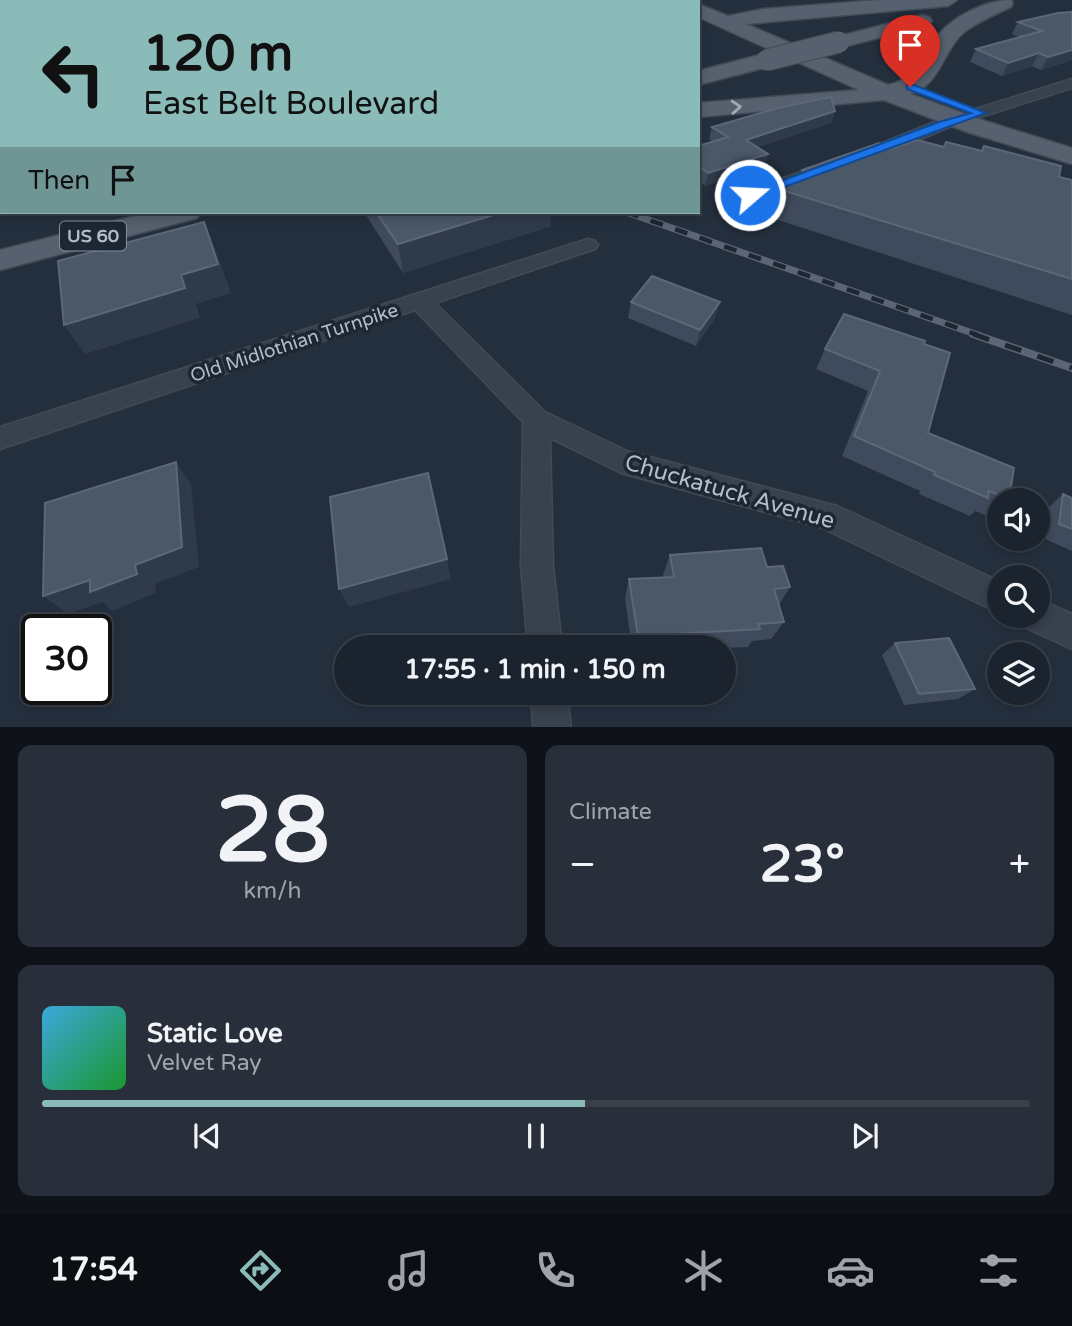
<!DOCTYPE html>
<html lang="en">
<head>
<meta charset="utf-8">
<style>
	body { margin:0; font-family:"Varela Round",sans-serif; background:#282f3a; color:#f1f3f6; height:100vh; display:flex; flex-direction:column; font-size:26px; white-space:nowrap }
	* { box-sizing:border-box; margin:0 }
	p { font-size:23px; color:#a0a4aa }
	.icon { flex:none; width:38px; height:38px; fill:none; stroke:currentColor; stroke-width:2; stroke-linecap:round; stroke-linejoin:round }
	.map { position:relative; height:727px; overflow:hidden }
	.panel { display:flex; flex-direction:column; gap:18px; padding:18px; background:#0f1319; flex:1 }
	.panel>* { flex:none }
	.top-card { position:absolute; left:0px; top:0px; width:700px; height:214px; box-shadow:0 4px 10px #0003,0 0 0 2px #39404a; background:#8bbbb9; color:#111; overflow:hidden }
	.tools { position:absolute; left:987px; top:488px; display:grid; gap:14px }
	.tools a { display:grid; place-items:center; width:63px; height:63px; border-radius:50%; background:#1b232e; box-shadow:0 4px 10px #0003,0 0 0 2px #39404a; font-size:35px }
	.speed { position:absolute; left:21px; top:614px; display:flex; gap:14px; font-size:35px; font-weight:700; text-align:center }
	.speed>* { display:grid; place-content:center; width:91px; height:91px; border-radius:50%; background:#1b232e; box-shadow:0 4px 10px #0003,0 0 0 2px #39404a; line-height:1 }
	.speed .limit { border:4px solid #111; border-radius:10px; background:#fff; color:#111 }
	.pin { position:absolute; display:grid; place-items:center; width:60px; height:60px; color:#fff; margin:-72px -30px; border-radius:50% 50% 50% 0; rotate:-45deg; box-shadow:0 0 7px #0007 }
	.pin .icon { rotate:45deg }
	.me { position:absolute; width:77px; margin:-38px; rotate:71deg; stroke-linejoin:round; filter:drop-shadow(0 0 5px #0008) }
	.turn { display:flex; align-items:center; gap:24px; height:147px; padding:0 28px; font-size:32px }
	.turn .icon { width:91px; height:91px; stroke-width:2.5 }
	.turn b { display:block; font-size:49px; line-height:60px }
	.then { display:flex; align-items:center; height:66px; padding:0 28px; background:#0003; gap:14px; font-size:26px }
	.big { font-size:52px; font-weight:700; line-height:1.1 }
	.panel .card { flex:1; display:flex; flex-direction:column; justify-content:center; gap:10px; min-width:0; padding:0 24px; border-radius:14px; background:#282f3a }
	.panel .dial { align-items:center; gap:0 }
	.dial b { font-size:91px; line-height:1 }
	.song { display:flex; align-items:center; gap:21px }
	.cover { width:84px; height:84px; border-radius:10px; background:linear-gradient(135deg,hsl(200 70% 55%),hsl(130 70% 35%)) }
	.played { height:7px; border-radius:4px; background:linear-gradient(90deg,#8bbbb9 55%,#39404a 55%) }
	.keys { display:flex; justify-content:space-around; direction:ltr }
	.heat { display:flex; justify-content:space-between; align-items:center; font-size:38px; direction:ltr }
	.panel .tiles { flex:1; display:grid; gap:18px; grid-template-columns:1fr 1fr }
	.card:last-child { grid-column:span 2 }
	.trip { position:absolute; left:334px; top:635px; width:402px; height:70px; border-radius:35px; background:#1b232e; box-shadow:0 4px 10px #0003,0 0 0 2px #39404a; font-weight:700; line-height:70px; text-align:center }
	.tabs { display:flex; height:112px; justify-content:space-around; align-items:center; background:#0b0e12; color:#a0a4aa }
	.tabs .icon { width:49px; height:49px }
	.tabs .on { color:#8bbbb9 }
	.tabs b { font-size:32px; color:#f1f3f6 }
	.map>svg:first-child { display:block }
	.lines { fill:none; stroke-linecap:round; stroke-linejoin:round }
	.minor-casing { stroke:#414a57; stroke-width:3 }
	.primary-casing { stroke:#414a57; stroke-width:3 }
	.minor { fill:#38414e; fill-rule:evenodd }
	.primary { fill:#56606e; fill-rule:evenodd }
	.rail-far2-casing { stroke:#5a6575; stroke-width:4.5 }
	.rail-far1-casing { stroke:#5a6575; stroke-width:7 }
	.rail-casing { stroke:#5a6575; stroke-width:8 }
	.rail-far2 { stroke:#1d2633; stroke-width:2.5; stroke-dasharray:9; stroke-linecap:butt }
	.rail-far1 { stroke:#1d2633; stroke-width:4.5; stroke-dasharray:13; stroke-linecap:butt }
	.rail { stroke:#1d2633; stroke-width:5; stroke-dasharray:17; stroke-linecap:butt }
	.primary-bridge-casing { stroke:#414a57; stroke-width:23; stroke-linecap:butt }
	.primary-bridge { stroke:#56606e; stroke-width:21 }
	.wall { fill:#3f4b5c }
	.shaded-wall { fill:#2f3b4b }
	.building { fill:#4b5868; stroke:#5c6777; stroke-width:2 }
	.oneway { stroke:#a1aab7 }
	.route { fill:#1a73e8; stroke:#114b97; stroke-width:2 }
	.labels { text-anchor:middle; stroke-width:7; stroke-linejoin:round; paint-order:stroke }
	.shield { fill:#1d2633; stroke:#878f9c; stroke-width:2 }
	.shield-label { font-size:18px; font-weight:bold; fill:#b4bcc9 }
	.street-label { font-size:19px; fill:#b4bcc9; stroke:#1d2633 }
	.near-street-label { font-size:23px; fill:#b4bcc9; stroke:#1d2633 }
</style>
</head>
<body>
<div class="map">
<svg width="1072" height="728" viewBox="0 0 1072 728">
	<rect width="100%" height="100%" fill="#242f3e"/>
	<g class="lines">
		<defs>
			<g id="minor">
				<polygon points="1072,79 1072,88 949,127 877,158 757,200 743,200 741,196 743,192 865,150 937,121"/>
				<polygon points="588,239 595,241 598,245 595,249 435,303 545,412 627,451 837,506 999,581 999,613 820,527 621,473 550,438 553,566 562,648 528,648 521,566 523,422 415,310 0,449 0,427"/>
				<polygon points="1038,599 1072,614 1072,649 1026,628 1021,616 1038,616"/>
				<polygon points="531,693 567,693 571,728 533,728"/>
			</g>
			<g id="primary">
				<polygon points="618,0 636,0 617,2"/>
				<path d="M879,0h78l-9,6 -202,18 142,61c29,-7 32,-25 48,-47 15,-21 50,-38 75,-38l2,3 -2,4c-15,7 -31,14 -44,23 -24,17 -26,56 -57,64l75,27 87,27v16l-105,-32 -83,-32 -186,17v-14l161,-13 -161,-73v-13l30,12 35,-7z"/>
				<polygon points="922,15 929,17 932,21 929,25 839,48 832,46 829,42 832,38"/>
				<polygon points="767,53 775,55 778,60 775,65 698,85 698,71"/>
				<polygon points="151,212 201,212 197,218 0,270 0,250"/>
			</g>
		</defs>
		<!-- minor casing -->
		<use href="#minor" class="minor-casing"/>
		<!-- primary casing -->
		<use href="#primary" class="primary-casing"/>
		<!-- minor -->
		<use href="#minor" class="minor"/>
		<!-- primary -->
		<use href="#primary" class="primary"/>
		<defs>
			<polyline id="rail-far2" points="37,0 42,2"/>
			<polyline id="rail-far1" points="626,212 978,335"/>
			<polyline id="rail" points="973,334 1072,368"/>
		</defs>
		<!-- rail-far2 casing -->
		<use href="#rail-far2" class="rail-far2-casing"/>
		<!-- rail-far1 casing -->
		<use href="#rail-far1" class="rail-far1-casing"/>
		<!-- rail casing -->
		<use href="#rail" class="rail-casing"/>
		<!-- rail-far2 -->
		<use href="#rail-far2" class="rail-far2"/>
		<!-- rail-far1 -->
		<use href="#rail-far1" class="rail-far1"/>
		<!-- rail -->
		<use href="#rail" class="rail"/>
		<defs>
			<polyline id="primary-bridge" points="767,60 839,42"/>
		</defs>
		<!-- primary-bridge casing -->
		<use href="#primary-bridge" class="primary-bridge-casing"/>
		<!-- primary-bridge -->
		<use href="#primary-bridge" class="primary-bridge"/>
	</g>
	<!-- wall -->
	<g class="wall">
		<polygon points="376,0 589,0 583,2 378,2"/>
		<polygon points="1072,12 1072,60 1041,70 1032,66 1002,76 970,62 976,49 1019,37 1012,34 1018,22"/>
		<polygon points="835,111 831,123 758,147 768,154 764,167 705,186 698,181 698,146 713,142 709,139 712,127"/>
		<polygon points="984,146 1059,177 1072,180 1072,315 769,217 778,189 798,182 802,170 891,149 944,147 981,151"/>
		<polygon points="364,212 551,212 551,226 403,273"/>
		<polygon points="631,302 715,318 696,346 628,318"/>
		<polygon points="924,344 928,433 1009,499 1007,500 999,500 999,508 990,517 975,511 970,516 919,494 920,491 842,456 868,391 816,369 825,349"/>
		<polygon points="1063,494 1072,498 1072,551 1043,538 1047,509"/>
		<polygon points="670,555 767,567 790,587 779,605 784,622 771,639 752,641 748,647 724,648 632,648 625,598 629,579 664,577 663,575"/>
		<polygon points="895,643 975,689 958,699 904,705 882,655"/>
	</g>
	<!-- shaded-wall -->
	<g class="shaded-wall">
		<polygon points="385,0 424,0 424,1 386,2"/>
		<polygon points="531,0 589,0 583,2 524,2"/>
		<polygon points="1072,50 1072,60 1041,70 1048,57"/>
		<polygon points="1039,53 1032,66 1002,76 1008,63"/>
		<polygon points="835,111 831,123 743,152 746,140"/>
		<polygon points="768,154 764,167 705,186 708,173"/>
		<polygon points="503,212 551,212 551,226 403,273 398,244"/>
		<polygon points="204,222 216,251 231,293 196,304 200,318 85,354 64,325 181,275"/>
		<polygon points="720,302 715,318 696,346 700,330"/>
		<polygon points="176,462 191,484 199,567 155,584 156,593 112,611 103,602 68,614 43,596 135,565"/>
		<polygon points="447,559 451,579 349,607 339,589"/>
	</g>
	<!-- building -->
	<g class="building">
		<polygon points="442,0 531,0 524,2 445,2"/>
		<polygon points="1072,12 1072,50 1048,57 1039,53 1008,63 976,49 1042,31 1018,22 1058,13"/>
		<polygon points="2,52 2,174 0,173 0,53"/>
		<polygon points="831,97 835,111 746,140 768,154 708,173 698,166 698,146 728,137 712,127 778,108"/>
		<polygon points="917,140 944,147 946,142 982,151 984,146 1061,166 1059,177 1072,180 1072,279 778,189 812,177 802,170 879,143 891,149"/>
		<polygon points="376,212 503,212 398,244"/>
		<polygon points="204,222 218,264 181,275 185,288 64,325 58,261"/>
		<polygon points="652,276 720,302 700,330 631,302"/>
		<polygon points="844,314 925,341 924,344 950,353 928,433 1014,468 1009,499 989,491 988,498 934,475 935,472 854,436 880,371 825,349"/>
		<polygon points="176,462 182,547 135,565 137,574 90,592 90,580 43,596 45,503"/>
		<polygon points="428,473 447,559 339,589 330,497"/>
		<polygon points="1063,494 1072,498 1072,529 1059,524"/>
		<polygon points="761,548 767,567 783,566 790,587 774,589 784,622 758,624 760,629 638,636 629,579 674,577 670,555"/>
		<polygon points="949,638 975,689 919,694 895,643"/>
	</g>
	<!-- one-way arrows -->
	<defs><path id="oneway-chevron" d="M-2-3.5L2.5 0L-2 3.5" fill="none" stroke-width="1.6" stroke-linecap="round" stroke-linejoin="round" transform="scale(1.75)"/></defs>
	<use class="oneway" href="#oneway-chevron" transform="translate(736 107) rotate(-4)"/>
	<!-- route -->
	<polygon class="route" points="907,85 914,85 986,113 754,198 744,195 939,122 971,113 907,89"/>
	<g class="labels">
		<!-- shield labels -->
		<rect class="shield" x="60" y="221.5" width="66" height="29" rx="5"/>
		<g class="shield-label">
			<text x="93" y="242">US 60</text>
		</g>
		<!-- street labels -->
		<g class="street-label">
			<text transform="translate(294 342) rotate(-18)" y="7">Old Midlothian Turnpike</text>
		</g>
		<!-- near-street labels -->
		<g class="near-street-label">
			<text transform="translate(730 491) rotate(16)" y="8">Chuckatuck Avenue</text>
		</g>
	</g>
</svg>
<div class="tools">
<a><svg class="icon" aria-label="sound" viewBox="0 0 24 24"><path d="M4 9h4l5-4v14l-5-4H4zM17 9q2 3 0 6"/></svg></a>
<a><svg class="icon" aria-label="search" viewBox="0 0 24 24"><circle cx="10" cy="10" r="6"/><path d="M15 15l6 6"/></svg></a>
<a><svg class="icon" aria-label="layers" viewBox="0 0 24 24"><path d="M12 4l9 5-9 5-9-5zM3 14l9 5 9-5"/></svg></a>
</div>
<div class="speed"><div class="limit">30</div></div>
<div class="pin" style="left:910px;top:87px;background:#d93025"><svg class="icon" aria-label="arrive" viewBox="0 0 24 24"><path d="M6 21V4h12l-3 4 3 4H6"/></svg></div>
<svg class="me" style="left:750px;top:195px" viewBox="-20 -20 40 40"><circle r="17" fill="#1a73e8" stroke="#fff" stroke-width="3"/><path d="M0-11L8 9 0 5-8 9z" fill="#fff"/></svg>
<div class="trip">17:55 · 1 min · 150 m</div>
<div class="top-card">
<div class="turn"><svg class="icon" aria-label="left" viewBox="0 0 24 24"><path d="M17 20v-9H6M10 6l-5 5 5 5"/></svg><div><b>120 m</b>East Belt Boulevard</div></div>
<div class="then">Then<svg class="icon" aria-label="arrive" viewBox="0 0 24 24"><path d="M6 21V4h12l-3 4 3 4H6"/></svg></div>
</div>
</div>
<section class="panel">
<div class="tiles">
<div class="card dial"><b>28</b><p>km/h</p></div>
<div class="card"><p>Climate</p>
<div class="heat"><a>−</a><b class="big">23°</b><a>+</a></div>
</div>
<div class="card">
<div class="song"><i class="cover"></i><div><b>Static Love</b><p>Velvet Ray</p></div></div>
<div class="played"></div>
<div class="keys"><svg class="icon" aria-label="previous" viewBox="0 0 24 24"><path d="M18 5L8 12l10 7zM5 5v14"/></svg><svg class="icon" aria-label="pause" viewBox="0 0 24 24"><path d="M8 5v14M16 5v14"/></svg><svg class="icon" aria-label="next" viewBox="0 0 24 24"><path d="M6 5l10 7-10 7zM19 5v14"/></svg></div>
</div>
</div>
</section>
<nav class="tabs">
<b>17:54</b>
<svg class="icon on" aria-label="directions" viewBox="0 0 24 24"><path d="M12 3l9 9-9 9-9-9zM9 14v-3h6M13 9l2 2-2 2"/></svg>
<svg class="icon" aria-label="music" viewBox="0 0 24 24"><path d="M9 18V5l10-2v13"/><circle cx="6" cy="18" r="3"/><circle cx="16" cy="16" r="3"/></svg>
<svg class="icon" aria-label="phone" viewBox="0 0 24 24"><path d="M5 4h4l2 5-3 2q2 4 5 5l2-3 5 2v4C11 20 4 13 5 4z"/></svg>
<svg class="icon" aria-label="climate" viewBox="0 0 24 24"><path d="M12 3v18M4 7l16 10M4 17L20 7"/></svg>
<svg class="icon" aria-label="car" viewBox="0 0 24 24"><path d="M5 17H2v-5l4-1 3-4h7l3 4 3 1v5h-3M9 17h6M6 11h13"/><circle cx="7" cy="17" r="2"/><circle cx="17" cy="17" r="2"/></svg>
<svg class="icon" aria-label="filters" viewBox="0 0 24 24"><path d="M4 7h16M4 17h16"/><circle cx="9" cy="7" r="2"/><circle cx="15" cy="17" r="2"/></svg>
</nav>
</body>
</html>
